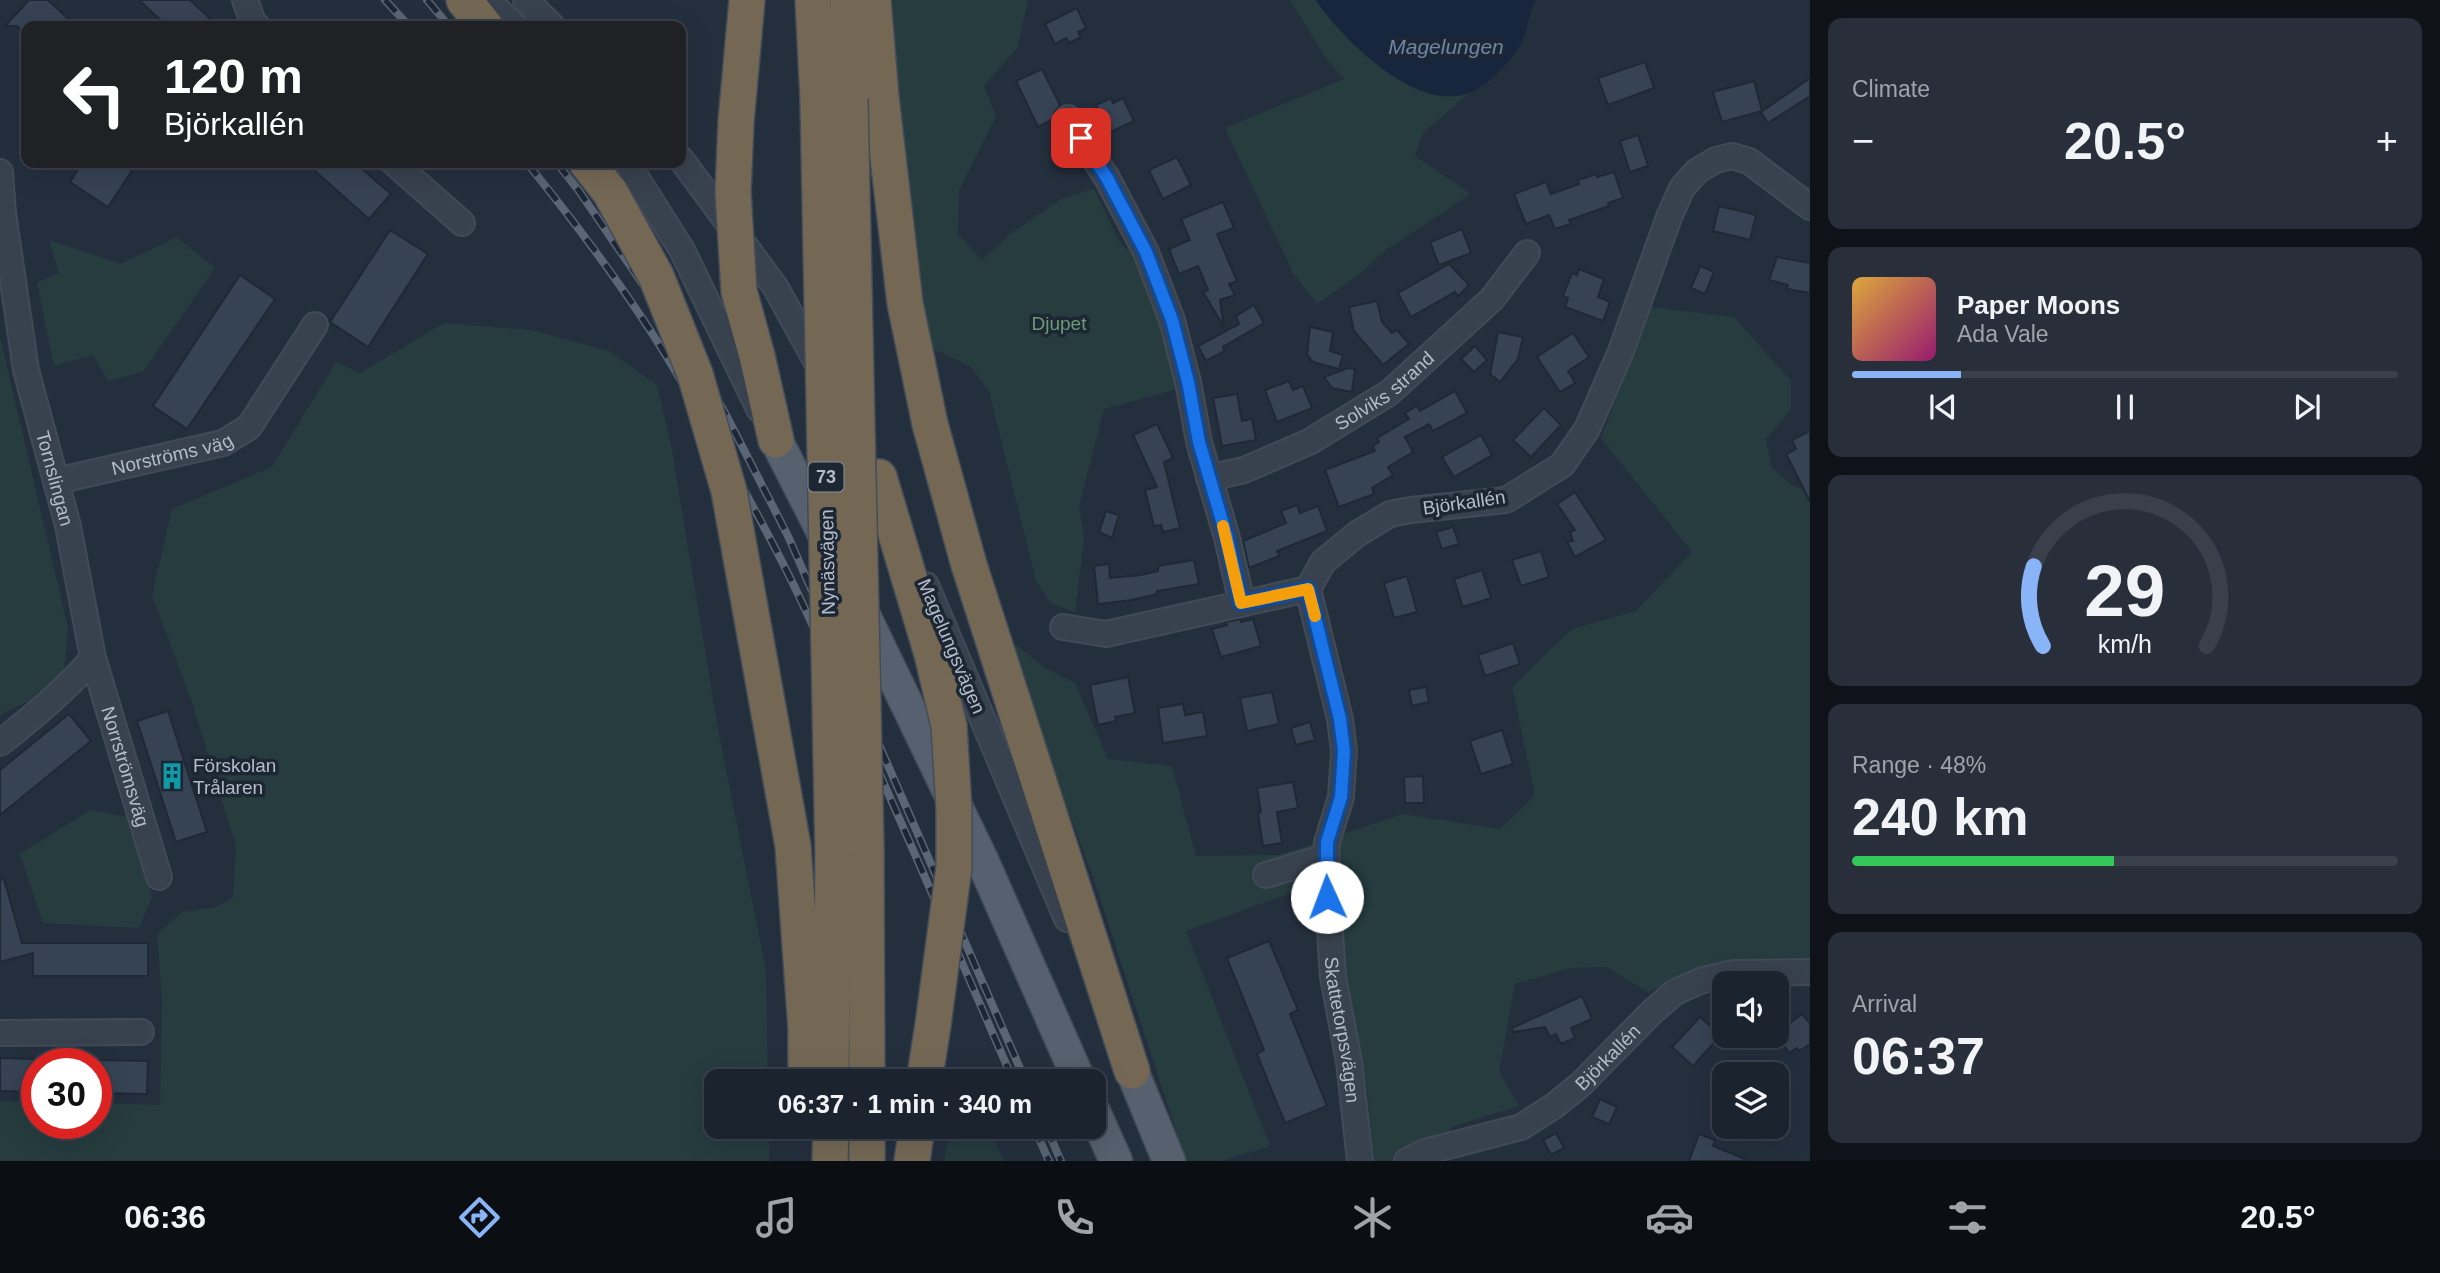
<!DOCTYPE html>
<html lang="en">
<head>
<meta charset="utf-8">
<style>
	body { margin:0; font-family:Arial,sans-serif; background:#282f3a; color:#f1f3f6; height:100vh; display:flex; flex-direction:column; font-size:26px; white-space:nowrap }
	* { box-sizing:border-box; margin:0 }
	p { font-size:23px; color:#a0a4aa }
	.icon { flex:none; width:38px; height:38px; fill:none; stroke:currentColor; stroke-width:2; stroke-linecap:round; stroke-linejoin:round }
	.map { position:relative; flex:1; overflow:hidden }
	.details { display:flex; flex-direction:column; gap:18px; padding:18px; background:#0f1319; width:630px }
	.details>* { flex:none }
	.top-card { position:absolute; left:21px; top:21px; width:665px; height:147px; border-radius:14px; box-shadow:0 7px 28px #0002,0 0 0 2px #39404a; background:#202124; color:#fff; overflow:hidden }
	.buttons { position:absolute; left:1712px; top:971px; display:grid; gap:14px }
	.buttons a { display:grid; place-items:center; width:77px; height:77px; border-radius:14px; background:#1b232e; box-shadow:0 7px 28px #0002,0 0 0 2px #39404a; font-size:35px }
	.speed { position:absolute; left:21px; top:1048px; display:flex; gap:14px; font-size:35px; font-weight:700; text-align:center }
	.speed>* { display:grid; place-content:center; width:91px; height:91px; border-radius:50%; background:#1b232e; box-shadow:0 7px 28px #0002,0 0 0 2px #39404a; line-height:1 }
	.speed .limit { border:10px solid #d22; background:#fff; color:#111 }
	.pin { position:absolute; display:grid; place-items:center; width:60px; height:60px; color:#fff; margin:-30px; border-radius:14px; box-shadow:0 4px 10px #0006 }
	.me { position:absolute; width:77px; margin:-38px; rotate:358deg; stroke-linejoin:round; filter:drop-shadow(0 0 5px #0008) }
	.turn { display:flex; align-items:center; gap:24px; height:147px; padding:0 28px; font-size:32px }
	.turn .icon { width:91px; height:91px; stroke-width:2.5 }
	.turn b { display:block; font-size:49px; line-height:60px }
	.big { font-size:52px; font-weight:700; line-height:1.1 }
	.details .widget { flex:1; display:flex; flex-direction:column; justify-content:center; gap:10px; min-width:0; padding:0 24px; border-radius:14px; background:#282f3a }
	.details .dial { align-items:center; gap:0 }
	.dial svg { height:182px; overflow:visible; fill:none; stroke:#39404a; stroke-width:7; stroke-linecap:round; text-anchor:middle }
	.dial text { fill:#f1f3f6; stroke:none }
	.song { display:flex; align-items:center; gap:21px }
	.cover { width:84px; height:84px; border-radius:10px; background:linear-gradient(135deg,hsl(40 70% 55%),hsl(320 70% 35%)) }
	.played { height:7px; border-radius:4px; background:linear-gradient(90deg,#8ab4f8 20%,#39404a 20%) }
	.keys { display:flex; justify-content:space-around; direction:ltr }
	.heat { display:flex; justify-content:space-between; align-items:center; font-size:38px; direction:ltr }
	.charge { height:10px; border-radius:5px; background:linear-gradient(90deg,#34c759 48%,#39404a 0) }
	.trip { position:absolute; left:704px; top:1069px; width:402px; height:70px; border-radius:14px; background:#1b232e; box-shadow:0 7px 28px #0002,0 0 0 2px #39404a; font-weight:700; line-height:70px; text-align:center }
	.menu { display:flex; height:112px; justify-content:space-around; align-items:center; background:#0b0e12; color:#a0a4aa }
	.menu .icon { width:49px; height:49px }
	.menu .active { color:#8ab4f8 }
	.menu b { font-size:32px; color:#f1f3f6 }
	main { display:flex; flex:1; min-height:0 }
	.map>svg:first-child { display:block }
	.green { fill:#263c3f }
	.water { fill:#17263c }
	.building { fill:#364354; stroke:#1f2835; stroke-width:2 }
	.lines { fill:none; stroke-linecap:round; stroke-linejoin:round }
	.minor-casing { stroke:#414a57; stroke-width:28 }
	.major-casing { stroke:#414a57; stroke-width:35 }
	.highway-casing { stroke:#434c59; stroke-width:38 }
	.minor { stroke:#38414e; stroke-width:24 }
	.major { stroke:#56606e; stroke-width:32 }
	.highway { stroke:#746855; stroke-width:35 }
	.rail-casing { stroke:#5a6575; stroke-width:8 }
	.rail { stroke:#1d2633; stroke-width:5; stroke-dasharray:16; stroke-linecap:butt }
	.highway-bridge-casing { stroke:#434c59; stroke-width:38; stroke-linecap:butt }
	.highway-bridge { stroke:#746855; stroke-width:35 }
	.route-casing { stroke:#114b97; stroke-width:18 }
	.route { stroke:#1a73e8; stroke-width:12 }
	.slow { stroke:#f59e0b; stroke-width:12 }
	.labels { text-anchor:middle; stroke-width:7; stroke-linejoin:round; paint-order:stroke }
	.shield { fill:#1d2633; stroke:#878f9c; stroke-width:2 }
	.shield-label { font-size:18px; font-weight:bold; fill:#b4bcc9 }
	.park-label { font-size:19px; fill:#6b9a76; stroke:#1d2633 }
	.street-label { font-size:19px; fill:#b4bcc9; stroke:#1d2633 }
	.poi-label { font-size:19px; fill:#b4bcc9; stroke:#1d2633; text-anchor:start }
	.water-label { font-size:21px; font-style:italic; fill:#6d86a8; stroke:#1d2633 }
</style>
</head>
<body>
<main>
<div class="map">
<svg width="1810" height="1161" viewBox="0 0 1810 1161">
	<rect width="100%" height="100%" fill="#242f3e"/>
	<!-- green -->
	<g class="green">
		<polygon points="884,0 1028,0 1017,48 984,86 996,116 959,190 958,234 982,260 1009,235 1061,199 1094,189 1120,243 1140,262 1164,324 1181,388 1104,409 1079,506 1084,540 1075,613 1050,602 1036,581 989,391 971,367 938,351 926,351"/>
		<path d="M1290,0h26c24,35 81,90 125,96 8,1 19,-2 28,-3l-46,40 -8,23 56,38 -88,58 -22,21 -44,31 -24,-31 -68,-145 119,-49 -17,-19z"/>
		<polygon points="176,237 215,268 143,372 108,381 93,355 54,366 37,283 59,273 49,240 121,264"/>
		<polygon points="1650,307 1734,317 1791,381 1791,410 1766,439 1772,468 1793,486 1810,491 1810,958 1693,975 1648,992 1607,967 1571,968 1515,984 1499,1072 1519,1106 1451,1127 1447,1161 1374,1161 1367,1089 1342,978 1337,876 1186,931 1270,1146 1222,1161 1186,1161 1094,880 1004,636 1044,667 1075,683 1108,759 1172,766 1196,856 1279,855 1403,814 1500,829 1535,795 1512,687 1572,629 1636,611 1692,552 1601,438"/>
		<polygon points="444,323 531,330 609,351 657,385 672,450 718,729 766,971 768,1081 716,1082 716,1127 769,1127 769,1161 0,1161 0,1101 37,1102 37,1124 96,1124 96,1103 160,1105 162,999 157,935 182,912 216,907 233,898 236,846 192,702 152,595 172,509 272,467 336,362 360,373"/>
		<polygon points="0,337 68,628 64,673 27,702 0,715"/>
		<polygon points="90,810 132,818 152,897 139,928 43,923 20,854"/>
		<polygon points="991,1135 1004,1161 944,1161 947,1142"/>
	</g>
	<!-- water -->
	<path class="water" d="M1316,0h220c-9,12 -6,33 -19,50 -11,16 -29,36 -48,43 -53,20 -127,-54 -153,-93z"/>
	<!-- building -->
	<g class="building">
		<polygon points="29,0 48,0 76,26 26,26 26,35 17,26 5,26"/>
		<polygon points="139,0 190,0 218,26 167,26"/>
		<polygon points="1077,8 1086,28 1078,32 1081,37 1069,43 1066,38 1055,44 1045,24"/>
		<polygon points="1645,62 1654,88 1608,105 1598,78"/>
		<polygon points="1042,69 1060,105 1055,112 1053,119 1038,127 1016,81"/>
		<polygon points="1810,78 1810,96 1768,123 1761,112"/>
		<polygon points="1754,81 1762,111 1722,122 1713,92"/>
		<polygon points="1111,98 1113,103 1123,98 1134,121 1100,137 1090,116 1099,111 1096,105"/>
		<polygon points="1638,135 1648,166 1630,172 1620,141"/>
		<polygon points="1177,157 1191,185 1163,199 1149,170"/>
		<polygon points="82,163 137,163 108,207 70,182"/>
		<polygon points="306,163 355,163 391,194 369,219"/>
		<polygon points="1614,172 1623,198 1608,203 1609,206 1569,220 1571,224 1555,229 1549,215 1526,224 1514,194 1546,182 1551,194 1579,184 1578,180 1596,174 1597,177"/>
		<polygon points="1223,202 1234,228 1217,234 1237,281 1229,284 1235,295 1220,300 1224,327 1203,292 1208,290 1198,266 1179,274 1169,249 1190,240 1181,219"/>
		<polygon points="1719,206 1756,215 1750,240 1713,231"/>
		<polygon points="1462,229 1471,253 1439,265 1430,242"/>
		<polygon points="390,230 428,254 368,347 330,322"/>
		<polygon points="1777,257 1810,263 1810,293 1787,289 1788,285 1769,280"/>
		<polygon points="1449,264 1469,285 1458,296 1455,292 1411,317 1398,293"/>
		<polygon points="1700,266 1714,272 1705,294 1691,288"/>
		<polygon points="1579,269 1604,279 1598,297 1610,302 1603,321 1565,307 1568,298 1563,296 1572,273 1577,275"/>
		<polygon points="240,275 275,299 187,429 153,406"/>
		<polygon points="1377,301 1382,322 1392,333 1397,330 1409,344 1383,365 1354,331 1349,307"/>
		<polygon points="1254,305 1264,323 1223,347 1225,351 1206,361 1198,346 1239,324 1236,316"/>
		<polygon points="1310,327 1333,332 1330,351 1343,355 1339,369 1313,362 1307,355"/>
		<polygon points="1498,332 1523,337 1518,359 1500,382 1490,374"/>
		<polygon points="1573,333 1589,357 1568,371 1575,383 1560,392 1537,357"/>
		<polygon points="1475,346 1487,360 1474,372 1461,359"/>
		<polygon points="1348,368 1355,369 1352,392 1332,388 1324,377"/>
		<polygon points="1289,381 1293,390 1303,386 1312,408 1277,422 1265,390"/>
		<polygon points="1455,391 1467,413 1433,431 1429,424 1405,437 1413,452 1388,467 1393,475 1372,488 1374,494 1339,507 1325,470 1375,451 1373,446 1379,442 1377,438 1409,419 1405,413 1417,406 1420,411"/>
		<polygon points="1237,394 1242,421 1252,419 1256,440 1222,446 1213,398"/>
		<polygon points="1544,408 1561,425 1531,457 1513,440"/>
		<polygon points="1157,424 1173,458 1164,462 1180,528 1163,532 1161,525 1154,526 1145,490 1157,487 1133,435"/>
		<polygon points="1810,431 1810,502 1786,454 1796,449 1792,440"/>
		<polygon points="1481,435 1492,455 1454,477 1442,457"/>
		<polygon points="1575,492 1606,540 1575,557 1567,542 1573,541 1570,532 1575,530 1557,504"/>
		<polygon points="1297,505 1300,513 1318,506 1327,531 1277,551 1279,556 1249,568 1243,541 1286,523 1281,511"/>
		<polygon points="1106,511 1119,515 1112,538 1099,532"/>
		<polygon points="1453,527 1459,544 1442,549 1436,532"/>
		<polygon points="1541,551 1549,577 1521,586 1512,560"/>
		<polygon points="1194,560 1199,584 1157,591 1157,594 1132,600 1098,604 1094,566 1109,564 1110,578 1141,575 1158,571 1158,566"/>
		<polygon points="1482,570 1491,598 1463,607 1454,579"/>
		<polygon points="1407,576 1417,612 1394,618 1384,583"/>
		<polygon points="1240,619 1241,622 1253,619 1261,646 1221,657 1212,629 1227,625 1226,622"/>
		<polygon points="1513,643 1520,664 1485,676 1478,655"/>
		<polygon points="1128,677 1135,713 1115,717 1116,721 1098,725 1090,685"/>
		<polygon points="1426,687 1429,702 1412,706 1409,690"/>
		<polygon points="1272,692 1279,724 1247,731 1240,698"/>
		<polygon points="1183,704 1185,715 1203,712 1207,736 1163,743 1158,708"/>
		<polygon points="168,711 207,832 176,842 137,721"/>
		<polygon points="69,714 91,741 0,815 0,770"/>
		<polygon points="1310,722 1315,740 1296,745 1291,728"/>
		<polygon points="1502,730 1513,764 1481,774 1470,741"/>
		<polygon points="1423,776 1424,803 1405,803 1404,777"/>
		<polygon points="1293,782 1298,808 1277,812 1282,843 1263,846 1258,813 1261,812 1257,788"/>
		<polygon points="4,879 22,943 148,943 148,976 33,976 33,953 0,962 0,880"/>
		<polygon points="1269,941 1298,1010 1290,1014 1327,1106 1285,1123 1257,1054 1264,1050 1227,958"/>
		<polygon points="1582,996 1592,1019 1571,1028 1575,1038 1561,1044 1556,1034 1550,1037 1545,1027 1513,1032 1512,1028"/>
		<polygon points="1776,999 1790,1023 1802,1014 1810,1024 1810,1044 1799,1051 1797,1048 1789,1053 1776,1035"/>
		<polygon points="1700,1017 1721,1035 1693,1066 1672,1047"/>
		<polygon points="0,1058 37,1059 37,1092 0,1091"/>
		<polygon points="96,1060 148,1061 147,1094 96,1093"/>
		<polygon points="1600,1099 1617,1107 1609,1124 1592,1117"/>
		<polygon points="1556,1133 1564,1148 1551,1155 1543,1140"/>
		<polygon points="1699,1134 1715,1140 1713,1146 1750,1161 1689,1161"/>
	</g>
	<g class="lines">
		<defs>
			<g id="minor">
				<polyline points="245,0 253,22 257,26"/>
				<polyline points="488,0 514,26"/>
				<polyline points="526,0 552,26"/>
				<polyline points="1068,118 1107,178 1146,252 1172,320 1188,382 1199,442 1227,538 1242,603"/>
				<polyline points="681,159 776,288 821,370"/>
				<polyline points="394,163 462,223"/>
				<polyline points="627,163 682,250 759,409"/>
				<path id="s1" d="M0,172l3,41 23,157 42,156 25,132 66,219"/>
				<path id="s2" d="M1209,478l35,-8 65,-28 80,-49 103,-94 35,-46"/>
				<path id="s3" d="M56,481l167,-38 26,-16 66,-102"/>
				<polyline points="926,585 1067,919"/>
				<polyline points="1308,589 1323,562 1357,534 1390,514 1411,510 1506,500 1562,465 1587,429 1621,351 1669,217 1682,188 1697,171 1716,160 1732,156 1749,161 1810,207"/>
				<path id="s4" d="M1308,589l32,130 4,32 -3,46 -14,45 -1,28 7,107 16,85 11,99"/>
				<polyline points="1063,627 1106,634 1308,589"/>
				<path d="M0,743c33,-26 66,-53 93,-85"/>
				<polyline points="1266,875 1326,857"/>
				<polyline points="0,1033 141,1032"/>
				<path id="s5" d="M1407,1161l18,-9 96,-25 33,-21 26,-21 72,-73 23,-20 28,-12 31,-7 76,-1"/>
			</g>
			<g id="major">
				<polyline points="776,440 828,542"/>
				<polyline points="860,607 982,860 1080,1082"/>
				<polyline points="1132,1071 1169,1161"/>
				<polyline points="1094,1112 1116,1161"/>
			</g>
			<g id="highway">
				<polyline points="464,0 485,26"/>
				<polyline points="813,0 818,98"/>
				<polyline points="848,0 850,99"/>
				<polyline points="873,0 881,97 905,303 930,424 969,565 1132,1071"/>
				<polyline points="736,122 747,0"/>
				<polyline points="587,163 610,192"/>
				<polyline points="739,291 757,356 776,440"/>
				<polyline points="879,477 932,654"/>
				<polyline points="793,846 806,1029 806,1082"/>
				<polyline points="866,847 867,1082"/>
				<polyline points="831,1082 833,856"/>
				<polyline points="924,1082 933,1025"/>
				<polyline points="867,1127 867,1161"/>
				<polyline points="830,1161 831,1127"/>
				<polyline points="912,1161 917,1127"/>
			</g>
		</defs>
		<!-- minor casing -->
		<use href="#minor" class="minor-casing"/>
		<!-- major casing -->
		<use href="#major" class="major-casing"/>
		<!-- highway casing -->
		<use href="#highway" class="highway-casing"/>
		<!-- minor -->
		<use href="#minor" class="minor"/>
		<!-- major -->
		<use href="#major" class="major"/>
		<!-- highway -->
		<use href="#highway" class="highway"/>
		<defs>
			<g id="rail">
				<polyline points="385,0 409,26"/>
				<polyline points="427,0 449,26"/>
				<path d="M527,163c55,68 109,140 153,216 41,69 82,140 117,213 76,161 145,326 217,490"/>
				<polyline points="557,163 579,191 687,349 724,411 788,536 1026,1082"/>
				<polyline points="1034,1127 1049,1161"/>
				<polyline points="1046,1127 1061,1161"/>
			</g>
		</defs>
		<!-- rail casing -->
		<use href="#rail" class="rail-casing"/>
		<!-- rail -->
		<use href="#rail" class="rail"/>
		<defs>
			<g id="highway-bridge">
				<polyline points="818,98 833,856"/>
				<polyline points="850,99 866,847"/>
				<polyline points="736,122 733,192 739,291"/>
				<polyline points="610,192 656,276 695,374 729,491 793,846"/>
				<polyline points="932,654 949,726 954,810 954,867 933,1025"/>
			</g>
		</defs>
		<!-- highway-bridge casing -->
		<use href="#highway-bridge" class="highway-bridge-casing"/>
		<!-- highway-bridge -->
		<use href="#highway-bridge" class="highway-bridge"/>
	</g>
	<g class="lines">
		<defs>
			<polyline id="route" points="1081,138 1107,178 1146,252 1172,320 1188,382 1199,442 1227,538 1241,603 1308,589 1340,719 1344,751 1341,797 1327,842 1327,897"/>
		</defs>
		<!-- route casing -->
		<use href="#route" class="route-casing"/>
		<!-- route -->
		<use href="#route" class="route"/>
		<!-- slow -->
		<polyline class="slow" points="1223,526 1241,603 1308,589 1315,616"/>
	</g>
	<!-- icons -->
	<defs>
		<symbol id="building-bare" viewBox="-9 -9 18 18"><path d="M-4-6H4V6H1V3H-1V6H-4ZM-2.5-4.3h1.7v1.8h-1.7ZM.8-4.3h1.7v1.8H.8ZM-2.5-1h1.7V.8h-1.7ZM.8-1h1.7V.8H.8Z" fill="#0f9aa8" stroke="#1d2633" stroke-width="2.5" paint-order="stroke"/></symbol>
	</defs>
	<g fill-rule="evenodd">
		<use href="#building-bare" x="153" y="757" width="38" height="38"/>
	</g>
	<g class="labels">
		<!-- shield labels -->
		<rect class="shield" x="808.5" y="462.5" width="35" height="29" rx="5"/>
		<g class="shield-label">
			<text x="826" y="483">73</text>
		</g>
		<!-- park labels -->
		<g class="park-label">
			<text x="1059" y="330">Djupet</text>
		</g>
		<!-- street labels -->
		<g class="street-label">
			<text dy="7" stroke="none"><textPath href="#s2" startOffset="198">Solviks strand</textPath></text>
			<text dy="7" stroke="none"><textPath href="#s3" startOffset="119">Norströms väg</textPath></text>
			<text dy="7" stroke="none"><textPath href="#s1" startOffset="312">Tornslingan</textPath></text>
			<text transform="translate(1464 502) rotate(-8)" y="7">Björkallén</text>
			<text transform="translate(827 562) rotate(-91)" y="7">Nynäsvägen</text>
			<text transform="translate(952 646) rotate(67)" y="7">Magelungsvägen</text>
			<text dy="7" stroke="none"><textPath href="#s1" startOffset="609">Norrströmsväg</textPath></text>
			<text dy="7" stroke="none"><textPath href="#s4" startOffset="448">Skattetorpsvägen</textPath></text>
			<text dy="7" stroke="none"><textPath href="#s5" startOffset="231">Björkallén</textPath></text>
		</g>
		<!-- poi labels -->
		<g class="poi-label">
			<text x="193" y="772">Förskolan<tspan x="193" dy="22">Trålaren</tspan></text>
		</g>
		<!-- water labels -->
		<g class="water-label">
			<text x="1446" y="54">Magelungen</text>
		</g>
	</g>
</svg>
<div class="buttons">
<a><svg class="icon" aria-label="sound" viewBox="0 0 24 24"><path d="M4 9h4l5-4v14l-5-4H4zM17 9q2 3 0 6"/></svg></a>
<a><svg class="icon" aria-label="layers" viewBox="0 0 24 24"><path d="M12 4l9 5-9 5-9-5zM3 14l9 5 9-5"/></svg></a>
</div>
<div class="speed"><div class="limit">30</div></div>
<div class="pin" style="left:1081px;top:138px;background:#d93025"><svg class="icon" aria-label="arrive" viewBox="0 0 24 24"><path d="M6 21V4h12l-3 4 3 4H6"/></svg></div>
<svg class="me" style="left:1327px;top:897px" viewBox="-20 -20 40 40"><circle r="19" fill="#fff"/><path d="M0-13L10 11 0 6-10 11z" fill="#1a73e8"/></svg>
<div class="trip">06:37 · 1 min · 340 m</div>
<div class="top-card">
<div class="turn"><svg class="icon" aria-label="left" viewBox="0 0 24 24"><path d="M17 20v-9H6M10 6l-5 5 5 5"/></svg><div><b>120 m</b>Björkallén</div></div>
</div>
</div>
<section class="details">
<div class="widget"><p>Climate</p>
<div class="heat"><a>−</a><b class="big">20.5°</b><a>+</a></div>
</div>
<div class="widget">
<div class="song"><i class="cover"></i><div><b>Paper Moons</b><p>Ada Vale</p></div></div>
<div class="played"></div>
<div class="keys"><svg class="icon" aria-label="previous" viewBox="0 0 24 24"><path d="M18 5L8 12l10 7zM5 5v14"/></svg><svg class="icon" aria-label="pause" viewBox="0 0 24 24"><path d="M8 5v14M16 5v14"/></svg><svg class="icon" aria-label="next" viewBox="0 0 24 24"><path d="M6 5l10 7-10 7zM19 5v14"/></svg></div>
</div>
<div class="widget dial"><svg viewBox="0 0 100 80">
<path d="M14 69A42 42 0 1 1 86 69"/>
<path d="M14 69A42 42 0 0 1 10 34" stroke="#8ab4f8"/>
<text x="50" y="56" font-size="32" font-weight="700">29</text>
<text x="50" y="72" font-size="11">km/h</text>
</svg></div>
<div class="widget"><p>Range · 48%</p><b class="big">240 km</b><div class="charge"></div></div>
<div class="widget"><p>Arrival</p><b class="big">06:37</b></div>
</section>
</main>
<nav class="menu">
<b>06:36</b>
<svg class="icon active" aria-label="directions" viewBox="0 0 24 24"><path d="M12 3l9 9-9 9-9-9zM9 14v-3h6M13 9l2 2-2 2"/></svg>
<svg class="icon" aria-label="music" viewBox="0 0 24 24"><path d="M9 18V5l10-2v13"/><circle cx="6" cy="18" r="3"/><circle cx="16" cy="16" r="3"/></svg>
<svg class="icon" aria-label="phone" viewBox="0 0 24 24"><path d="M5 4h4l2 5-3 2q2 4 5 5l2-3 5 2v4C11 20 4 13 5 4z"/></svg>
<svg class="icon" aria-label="climate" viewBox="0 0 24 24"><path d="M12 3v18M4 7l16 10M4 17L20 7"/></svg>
<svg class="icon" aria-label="car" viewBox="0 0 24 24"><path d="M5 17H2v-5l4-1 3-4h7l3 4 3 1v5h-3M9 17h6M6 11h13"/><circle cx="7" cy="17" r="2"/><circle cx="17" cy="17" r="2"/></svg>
<svg class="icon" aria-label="filters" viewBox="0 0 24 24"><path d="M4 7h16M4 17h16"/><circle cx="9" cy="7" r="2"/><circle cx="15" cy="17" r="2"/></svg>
<b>20.5°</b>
</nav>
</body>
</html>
